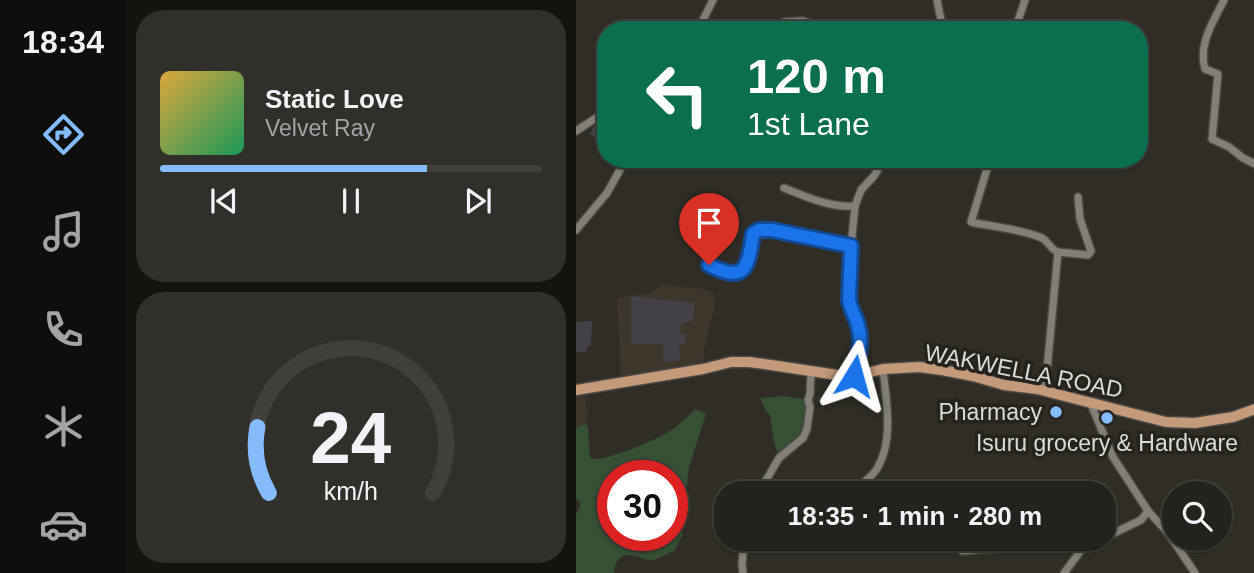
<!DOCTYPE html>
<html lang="en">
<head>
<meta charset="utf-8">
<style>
	body { margin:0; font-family:Helvetica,sans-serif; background:#302f2a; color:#f1f3f6; height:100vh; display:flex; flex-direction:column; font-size:26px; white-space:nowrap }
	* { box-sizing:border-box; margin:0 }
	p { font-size:23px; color:#a3a4a4 }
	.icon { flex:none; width:38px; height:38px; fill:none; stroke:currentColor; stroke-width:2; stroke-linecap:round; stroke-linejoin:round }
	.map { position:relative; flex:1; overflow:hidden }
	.panel { display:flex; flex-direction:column; gap:10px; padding:10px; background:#141310; width:450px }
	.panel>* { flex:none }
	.banner { position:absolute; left:21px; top:21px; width:551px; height:147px; border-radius:28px; box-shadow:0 2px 5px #0004,0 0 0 2px #413f3b; background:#0b6e4f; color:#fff; overflow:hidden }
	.tools { position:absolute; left:586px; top:481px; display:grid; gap:14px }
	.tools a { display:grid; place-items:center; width:70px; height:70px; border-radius:50%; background:#24221d; box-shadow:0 2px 5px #0004,0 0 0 2px #413f3b; font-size:35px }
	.speed { position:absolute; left:21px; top:460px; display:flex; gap:14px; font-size:35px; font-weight:700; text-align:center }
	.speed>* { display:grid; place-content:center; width:91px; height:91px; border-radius:50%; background:#24221d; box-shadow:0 2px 5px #0004,0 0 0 2px #413f3b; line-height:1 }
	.speed .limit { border:10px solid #d22; background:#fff; color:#111 }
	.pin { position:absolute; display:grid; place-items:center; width:60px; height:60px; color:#fff; margin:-72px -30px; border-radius:50% 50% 50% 0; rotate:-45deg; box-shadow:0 0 7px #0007 }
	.pin .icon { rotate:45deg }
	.me { position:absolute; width:77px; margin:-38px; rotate:8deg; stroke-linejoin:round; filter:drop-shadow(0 0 5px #0008) }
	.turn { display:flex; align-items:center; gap:24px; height:147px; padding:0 35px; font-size:32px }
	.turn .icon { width:91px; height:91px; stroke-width:2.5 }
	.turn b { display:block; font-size:49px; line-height:60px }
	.panel .tile { flex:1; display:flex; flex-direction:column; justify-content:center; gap:10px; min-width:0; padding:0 24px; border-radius:28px; background:#302f2a }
	.panel .dial { align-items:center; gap:0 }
	.dial svg { height:182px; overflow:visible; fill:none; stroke:#413f3b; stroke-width:7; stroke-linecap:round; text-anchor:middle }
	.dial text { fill:#f1f3f6; stroke:none }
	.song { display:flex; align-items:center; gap:21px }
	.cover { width:84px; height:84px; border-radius:10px; background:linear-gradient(135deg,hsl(40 70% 55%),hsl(150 70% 35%)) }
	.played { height:7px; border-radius:4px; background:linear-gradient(90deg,#84bcfb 70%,#413f3b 70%) }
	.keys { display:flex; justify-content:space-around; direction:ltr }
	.trip { position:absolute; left:138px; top:481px; width:402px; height:70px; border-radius:28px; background:#24221d; box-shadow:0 2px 5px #0004,0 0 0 2px #413f3b; font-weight:600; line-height:70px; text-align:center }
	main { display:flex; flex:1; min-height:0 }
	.menu { display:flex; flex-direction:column; width:126px; justify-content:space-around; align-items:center; background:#0e0e0c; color:#a3a4a4 }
	.menu .icon { width:49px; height:49px }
	.menu .on { color:#84bcfb }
	.menu b { font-size:32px; color:#f1f3f6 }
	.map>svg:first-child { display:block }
	.built { fill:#3d372b }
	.green { fill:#355033; fill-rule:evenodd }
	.building { fill:#424148 }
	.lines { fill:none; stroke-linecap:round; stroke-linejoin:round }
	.minor-casing { stroke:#4b4843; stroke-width:10 }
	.major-casing { stroke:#4b4843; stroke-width:13 }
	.minor { stroke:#827f78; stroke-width:7 }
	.major { stroke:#c39a7a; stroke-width:10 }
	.route-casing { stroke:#114b97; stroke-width:18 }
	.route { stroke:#1a73e8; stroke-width:12 }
	.poi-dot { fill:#84bcfb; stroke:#26231e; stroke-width:2.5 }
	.labels { text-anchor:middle; stroke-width:7; stroke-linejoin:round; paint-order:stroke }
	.street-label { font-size:23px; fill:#dcdad6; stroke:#26231e }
	.poi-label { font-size:23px; fill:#dcdad6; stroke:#26231e; text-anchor:end }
</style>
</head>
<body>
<main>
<nav class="menu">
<b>18:34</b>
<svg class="icon on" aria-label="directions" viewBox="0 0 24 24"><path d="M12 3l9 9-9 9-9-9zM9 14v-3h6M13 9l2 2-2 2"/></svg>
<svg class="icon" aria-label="music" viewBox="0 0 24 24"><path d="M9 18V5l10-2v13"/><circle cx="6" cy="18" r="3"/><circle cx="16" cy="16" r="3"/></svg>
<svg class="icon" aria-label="phone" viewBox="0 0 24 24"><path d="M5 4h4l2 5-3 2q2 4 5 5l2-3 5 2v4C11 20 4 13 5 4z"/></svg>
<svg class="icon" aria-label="climate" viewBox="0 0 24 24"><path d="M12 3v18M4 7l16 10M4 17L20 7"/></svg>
<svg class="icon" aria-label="car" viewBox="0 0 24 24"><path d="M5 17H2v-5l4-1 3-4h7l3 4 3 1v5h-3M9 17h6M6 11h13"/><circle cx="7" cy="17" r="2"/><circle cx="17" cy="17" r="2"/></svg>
</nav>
<section class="panel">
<div class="tile">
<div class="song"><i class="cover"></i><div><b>Static Love</b><p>Velvet Ray</p></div></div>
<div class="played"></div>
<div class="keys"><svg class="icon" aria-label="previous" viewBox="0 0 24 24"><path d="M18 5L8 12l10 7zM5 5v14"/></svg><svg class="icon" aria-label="pause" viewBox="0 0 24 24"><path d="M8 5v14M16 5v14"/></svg><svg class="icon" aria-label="next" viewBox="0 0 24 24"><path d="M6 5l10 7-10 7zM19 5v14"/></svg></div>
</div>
<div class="tile dial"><svg viewBox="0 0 100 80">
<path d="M14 69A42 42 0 1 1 86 69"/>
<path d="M14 69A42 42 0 0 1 9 40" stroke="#84bcfb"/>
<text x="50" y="56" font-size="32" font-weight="700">24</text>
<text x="50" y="72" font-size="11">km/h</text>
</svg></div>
</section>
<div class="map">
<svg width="679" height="573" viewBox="0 0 679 573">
	<rect width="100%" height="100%" fill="#302d27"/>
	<!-- built -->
	<g class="built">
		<polygon points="87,284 104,287 129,289 136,292 139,300 138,310 128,348 127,369 45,382 41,298 73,294"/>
		<polygon points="8,388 12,416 9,424 0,428 0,390"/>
	</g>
	<!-- green -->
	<g class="green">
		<polygon points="207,396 232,400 231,429 203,458 198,442 194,415 190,411 184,398"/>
		<path d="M119,409l11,5 -17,53 -6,48v19l-9,17 -22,10c-16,-4 -36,-15 -38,12h-38v-60l4,-5v-6l-4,-3v-71l9,-4 3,3 2,30 2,2c14,2 65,-19 78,-28 9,-6 18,-14 25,-22zM37,476h59v60h-59z"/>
	</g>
	<!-- building -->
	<g class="building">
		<polygon points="24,123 30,125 30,140 14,135 17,127"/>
		<polygon points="55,296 118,303 117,321 105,323 104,333 110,334 109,344 103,344 104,360 87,362 87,344 55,344"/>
		<polygon points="16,321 15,346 11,347 10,352 0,352 0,322"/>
	</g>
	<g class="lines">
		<defs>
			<g id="minor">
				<polyline points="361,0 365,20 363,30"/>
				<path d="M648,0c-11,22 -26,44 -19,69l13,5 -6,65 17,8 14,11 12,6"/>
				<polyline points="122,30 137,0"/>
				<polyline points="205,30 208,22 227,21 254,30"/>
				<polyline points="439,30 449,0"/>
				<polyline points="0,131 23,116 30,110"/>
				<polyline points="278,159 302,168"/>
				<path d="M414,159l-19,63c22,5 51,7 71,16 7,4 8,11 16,14l-13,139"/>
				<path d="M208,188c23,9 46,20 71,18"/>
				<polyline points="0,230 31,193 50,159"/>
				<polyline points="482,252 512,255 515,251 504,219 502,197"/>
				<path d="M133,265c37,19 39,2 44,-31l6,-4h13l79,16"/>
				<path d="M279,376c3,-16 8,-35 3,-50 -2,-10 -8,-17 -9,-27l2,-53 4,-40 6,-16 13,-14 10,-17"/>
				<polyline points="514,402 537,457 572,511 592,533 619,573"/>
				<path d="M283,487c6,-6 15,-12 19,-20 16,-28 8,-67 5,-98"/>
				<polyline points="182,494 203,458 227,438 231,429 234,407 232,400 234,394 235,372"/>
				<polyline points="528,538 565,520 572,511"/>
				<polyline points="386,551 444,546 481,540 499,543 506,549"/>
				<polyline points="167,573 166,565 168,539"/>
				<polyline points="488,573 506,549 526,539"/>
			</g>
			<polyline id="major" points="0,390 127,369 155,362 173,362 195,365 268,376 279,376 307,369 343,367 366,370 397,376 428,385 461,389 590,422 619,423 657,417 679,409"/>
		</defs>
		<!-- minor casing -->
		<use href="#minor" class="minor-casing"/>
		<!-- major casing -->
		<use href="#major" class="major-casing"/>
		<!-- minor -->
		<use href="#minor" class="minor"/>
		<!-- major -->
		<use href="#major" class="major"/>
	</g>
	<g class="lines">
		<defs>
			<path id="route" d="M133,265c37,19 39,2 44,-31l6,-4h13l79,16 -2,53c1,10 7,17 9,27 5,15 0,34 -4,50"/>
		</defs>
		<!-- route casing -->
		<use href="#route" class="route-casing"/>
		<!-- route -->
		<use href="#route" class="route"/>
	</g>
	<!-- markers -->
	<g class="poi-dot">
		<circle cx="480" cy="412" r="7"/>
		<circle cx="531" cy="418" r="7"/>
	</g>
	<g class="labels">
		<!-- street labels -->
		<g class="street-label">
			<text transform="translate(448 371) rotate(11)" y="8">WAKWELLA ROAD</text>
		</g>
		<!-- poi labels -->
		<g class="poi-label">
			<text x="466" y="420">Pharmacy</text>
			<text x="531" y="451" text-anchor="middle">Isuru grocery &amp; Hardware</text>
		</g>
	</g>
</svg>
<div class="tools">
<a><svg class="icon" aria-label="search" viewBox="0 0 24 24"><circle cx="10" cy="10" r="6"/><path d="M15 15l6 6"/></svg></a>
</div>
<div class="speed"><div class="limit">30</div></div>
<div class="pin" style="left:133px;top:265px;background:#d93025"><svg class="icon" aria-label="arrive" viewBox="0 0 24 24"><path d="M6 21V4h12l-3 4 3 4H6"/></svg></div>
<svg class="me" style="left:278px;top:376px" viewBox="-20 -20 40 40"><path d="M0-17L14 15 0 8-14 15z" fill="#1a73e8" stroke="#fff" stroke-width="4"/></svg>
<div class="trip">18:35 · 1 min · 280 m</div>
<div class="banner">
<div class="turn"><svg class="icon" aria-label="left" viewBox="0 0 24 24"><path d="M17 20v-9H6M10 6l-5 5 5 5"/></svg><div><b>120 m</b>1st Lane</div></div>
</div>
</div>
</main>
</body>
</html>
